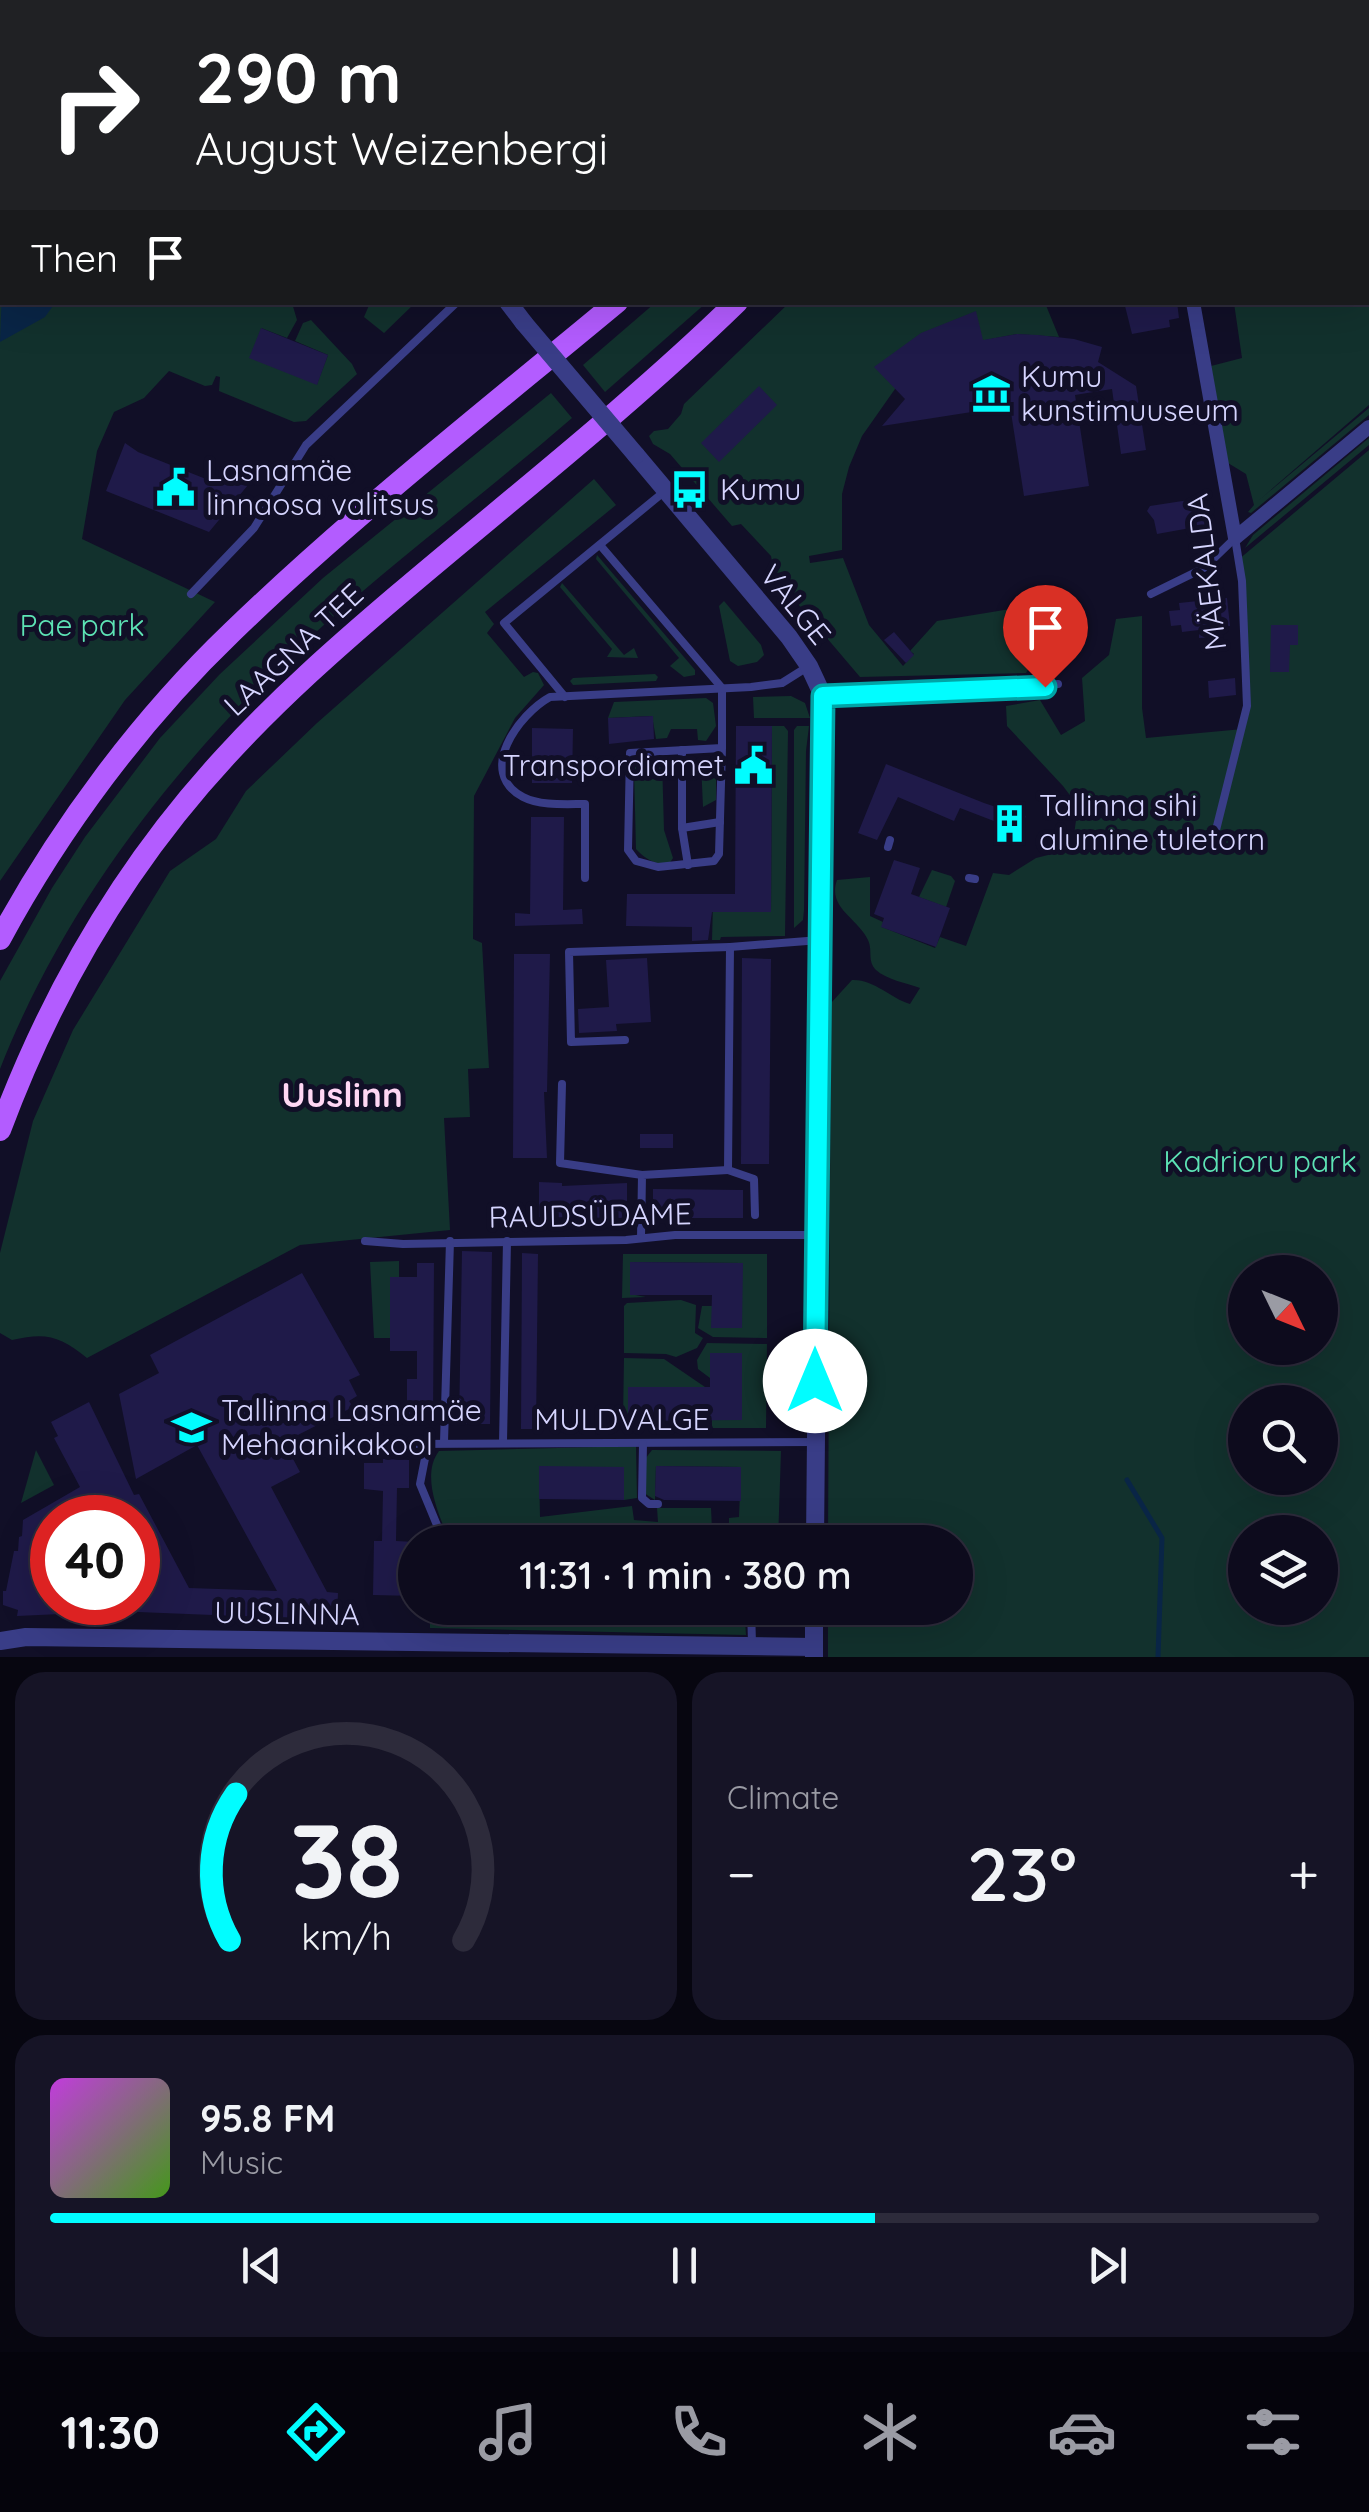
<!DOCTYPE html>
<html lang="en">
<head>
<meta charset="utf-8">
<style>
	body { margin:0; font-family:Quicksand,sans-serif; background:#161426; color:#f1f3f6; height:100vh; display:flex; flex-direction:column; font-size:38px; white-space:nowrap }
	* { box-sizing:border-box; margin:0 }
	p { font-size:32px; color:#9a9ba4 }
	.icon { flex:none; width:55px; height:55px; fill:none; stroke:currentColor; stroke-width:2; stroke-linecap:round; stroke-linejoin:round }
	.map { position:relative; height:1657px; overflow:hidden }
	.drawer { display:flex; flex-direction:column; gap:15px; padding:15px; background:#070610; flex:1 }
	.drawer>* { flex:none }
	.hud { position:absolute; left:0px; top:0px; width:1370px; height:305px; box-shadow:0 10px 40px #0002,0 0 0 2px #2d2b3b; background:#202124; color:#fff; overflow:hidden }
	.needle { width:65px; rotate:133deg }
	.buttons { position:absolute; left:1228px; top:1255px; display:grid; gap:20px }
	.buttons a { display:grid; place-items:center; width:110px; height:110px; border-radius:50%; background:#0d0b1d; box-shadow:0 10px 40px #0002,0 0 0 2px #2d2b3b; font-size:50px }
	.speed { position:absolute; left:30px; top:1495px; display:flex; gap:20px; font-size:50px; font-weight:700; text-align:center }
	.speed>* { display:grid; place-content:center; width:130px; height:130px; border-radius:50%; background:#0d0b1d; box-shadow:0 10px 40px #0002,0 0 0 2px #2d2b3b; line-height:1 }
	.speed .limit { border:15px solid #d22; background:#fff; color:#111 }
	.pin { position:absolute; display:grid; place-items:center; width:85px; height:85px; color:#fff; margin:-102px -42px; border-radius:50% 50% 50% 0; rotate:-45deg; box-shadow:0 0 10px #0007 }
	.pin .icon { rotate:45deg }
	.me { position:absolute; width:110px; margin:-55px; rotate:0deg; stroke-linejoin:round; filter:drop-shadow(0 0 8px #0008) }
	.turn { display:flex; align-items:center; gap:35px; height:210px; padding:0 30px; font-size:45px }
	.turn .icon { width:130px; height:130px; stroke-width:2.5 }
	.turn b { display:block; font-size:70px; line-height:85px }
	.then { display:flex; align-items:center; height:95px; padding:0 30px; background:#0003; gap:20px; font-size:38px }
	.big { font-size:75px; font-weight:600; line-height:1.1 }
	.drawer .tile { flex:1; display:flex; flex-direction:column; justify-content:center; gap:15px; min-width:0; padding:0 35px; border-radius:30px; background:#161426 }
	.drawer .dial { align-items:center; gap:0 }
	.dial svg { height:260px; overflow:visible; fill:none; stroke:#2d2b3b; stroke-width:7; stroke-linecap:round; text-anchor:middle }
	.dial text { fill:#f1f3f6; stroke:none }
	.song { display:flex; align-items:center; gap:30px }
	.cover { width:120px; height:120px; border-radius:15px; background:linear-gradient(135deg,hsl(290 70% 55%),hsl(100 70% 35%)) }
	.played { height:10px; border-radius:5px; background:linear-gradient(90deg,#01fdff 65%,#2d2b3b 65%) }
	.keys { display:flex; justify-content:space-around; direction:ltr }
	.heat { display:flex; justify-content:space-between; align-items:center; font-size:55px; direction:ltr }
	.drawer .tiles { flex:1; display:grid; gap:15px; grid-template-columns:1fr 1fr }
	.tile:last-child { grid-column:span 2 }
	.trip { position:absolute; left:398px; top:1525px; width:575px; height:100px; border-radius:50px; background:#0d0b1d; box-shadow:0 10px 40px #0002,0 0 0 2px #2d2b3b; font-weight:600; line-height:100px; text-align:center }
	.tab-bar { display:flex; height:160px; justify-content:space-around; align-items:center; background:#05040c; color:#9a9ba4 }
	.tab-bar .icon { width:70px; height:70px }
	.tab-bar .selected { color:#01fdff }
	.tab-bar b { font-size:45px; color:#f1f3f6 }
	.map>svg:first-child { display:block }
	.green { fill:#12312d; fill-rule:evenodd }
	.water { fill:#092546 }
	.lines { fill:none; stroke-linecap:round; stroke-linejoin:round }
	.stream { stroke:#092546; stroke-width:5 }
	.building { fill:#1f1a49 }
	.service { stroke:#393d87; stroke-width:8 }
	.minor { stroke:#393d87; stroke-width:14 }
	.tertiary { stroke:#393d87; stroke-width:18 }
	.primary { stroke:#b35cff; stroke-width:22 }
	.tertiary-bridge { stroke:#393d87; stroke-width:18 }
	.route-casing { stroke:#01a4a6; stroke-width:25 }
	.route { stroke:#01fdff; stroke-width:18 }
	.labels { text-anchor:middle; stroke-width:10; stroke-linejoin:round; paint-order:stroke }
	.poi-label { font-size:30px; fill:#d6d5ff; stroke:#110f27; text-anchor:start }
	.street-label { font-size:30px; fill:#d6d5ff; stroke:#110f27 }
	.park-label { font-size:30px; fill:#5de3b5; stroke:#110f27 }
	.quarter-label { font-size:35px; font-weight:bold; fill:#ffd7f4; stroke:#110f27 }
</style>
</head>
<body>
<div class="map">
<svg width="1369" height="1657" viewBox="0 0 1369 1657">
	<rect width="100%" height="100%" fill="#110f27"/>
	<!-- green -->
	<g class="green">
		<polygon points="0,0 16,2 2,2 2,302 292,303 297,320 287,338 261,328 317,384 328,355 295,341 303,323 311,320 352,364 357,374 306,421 294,422 219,391 220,377 216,376 212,385 205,386 169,371 144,398 114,412 97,451 82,539 215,602 125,700 0,881"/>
		<polygon points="1199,0 1369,0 1369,405 1258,501 1369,408 1369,415 1251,513 1248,512 1254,505 1246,474 1228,463 1211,366 1242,358 1234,303 1368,302 1368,2"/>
		<polygon points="370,303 370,302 415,303 384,333 364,317"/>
		<polygon points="655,303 706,303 605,392 583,365"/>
		<polygon points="789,303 1045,303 1059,337 1017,334 975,342 895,389 862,436 849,467 842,494 842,550 809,556 810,563 843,558 869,625 903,666 914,654 910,651 937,621 1023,607 1032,663 1026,673 860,677 775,577 771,556 741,524 732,526 670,454 653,444 649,436 654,431 668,429 681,414 684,404"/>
		<path d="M551,393l21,25c-89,77 -183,147 -269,226 -127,118 -239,262 -303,425v-88l52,-93 33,-51 75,-99 60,-64 103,-96z"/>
		<polygon points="1369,438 1369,445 1245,548 1253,535"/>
		<path d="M1369,450v1207h-541v-49h127v-66h-127l3,-539 21,-23c22,-1 38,18 58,24l10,-16c-13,-5 -33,-8 -44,-18 -9,-9 -3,-19 -8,-30 -10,-22 -41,-32 -31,-60l33,-3v39l13,6 -1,5 53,21 5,-11 26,9 27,-73 16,2 27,-17 36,-9 6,-43 -15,-20 -56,-60 -1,-20 34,-6 21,35 24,-14 -3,-43 27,-23 7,-36 26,-3v92l4,30 97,-9 4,-23 -9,-146zM1245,1272h75v76h-75zM1245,1402h75v76h-75zM1245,1532h75v76h-75z"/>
		<path d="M594,479l22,26 -131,107 9,12 -7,9 37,44 9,-5 5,1 6,12 -29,33 -41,78 -1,143 9,4 7,125 -21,1 2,48 -26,1 6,112 -150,15 -213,113c-27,-22 -41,-26 -75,-18l-12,-7v-80l33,-132 40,-91 97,-159 46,-32 30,-48 71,-68z"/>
		<polygon points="597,555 695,670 695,675 684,677 670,666 679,658 596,559"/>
		<polygon points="562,583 624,655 634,648 638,658 607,657 612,649 560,587"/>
		<polygon points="724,601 761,645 764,655 757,662 738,666 730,661 719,606"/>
		<polygon points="655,674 658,677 656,681 573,685 570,681 573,678"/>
		<polygon points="791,696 805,703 810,718 754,718 753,697"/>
		<polygon points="706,698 713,703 716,726 706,741 698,740 697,729 671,729 667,738 656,739 652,716 608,718 614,702"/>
		<polygon points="772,726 784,726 788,731 785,936 721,937 720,940 712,940 713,903 771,911"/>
		<polygon points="797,726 809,726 806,751 804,910 803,920 794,928 794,730"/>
		<path d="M662,759l2,71 9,28 -4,6c-14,1 -24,-5 -33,-15l-2,-78 3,-11z"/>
		<polygon points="707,760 716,767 716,800 703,807 701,763"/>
		<polygon points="932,870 951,876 955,881 946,907 919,897"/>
		<polygon points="623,1254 767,1254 767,1338 713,1337 698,1328 702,1306 712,1306 712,1328 742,1263 630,1262 630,1294 646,1297 622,1298"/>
		<polygon points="399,1261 399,1277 390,1278 390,1338 374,1338 370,1262"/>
		<polygon points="681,1300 696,1305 695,1333 703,1338 697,1348 676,1357 666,1354 624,1353 624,1306 627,1303"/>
		<polygon points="707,1343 767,1344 766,1428 712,1428 712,1420 742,1420 742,1353 710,1353 710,1378 698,1369 697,1360"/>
		<polygon points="624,1358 664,1359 705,1387 629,1387 629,1421 623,1419"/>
		<path d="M636,1446l1,52 -13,2v-33h-85l1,50 92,-11 2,14 24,2 -1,-14h54l1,21h17v-11l10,-1 2,-50 -85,-1 -1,34 -11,-7 1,-34 7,-9 129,1 -3,91h-228l-1,-3 -22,3 -42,-3v3h-35c-10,-25 -30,-66 -11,-91z"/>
		<polygon points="36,1450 54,1485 21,1503"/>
		<polygon points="430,1608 744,1608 746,1635 430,1628"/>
	</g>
	<!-- water -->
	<polygon class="water" points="2,290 2,302 55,303 45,317 0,342"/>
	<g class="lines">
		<!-- stream -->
		<polyline class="stream" points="1127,1480 1162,1538 1158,1657"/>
	</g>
	<!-- building -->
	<g class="building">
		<polygon points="1124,302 1177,302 1179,318 1169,320 1170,327 1132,334"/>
		<polygon points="976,311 983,340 1017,334 1038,335 1074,339 1102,347 1098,362 1136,386 1146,450 1121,454 1112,389 1075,395 1089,486 1024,496 1010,406 882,426 905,399 874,367 921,333"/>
		<polygon points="261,328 328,355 317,385 249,358"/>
		<polygon points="759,386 777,405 719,462 701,443"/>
		<polygon points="125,443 138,452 216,483 248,485 209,532 106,491"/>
		<polygon points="1202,498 1207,525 1157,534 1154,520 1147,511 1150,506"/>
		<polygon points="1227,598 1230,626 1213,628 1214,637 1199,638 1199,630 1182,632 1181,625 1171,626 1169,611 1180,610 1179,603"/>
		<polygon points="1271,625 1298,625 1298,645 1290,645 1289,672 1270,672"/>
		<polygon points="894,632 914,655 906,663 884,640"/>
		<polygon points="1235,678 1236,695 1209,698 1208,681"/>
		<polygon points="653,716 654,739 609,744 608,718"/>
		<polygon points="736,726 772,726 771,912 712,912 708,940 692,941 692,927 626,926 627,894 735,894"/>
		<polygon points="532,728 573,729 572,783 532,783"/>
		<polygon points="886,764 984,803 996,807 998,802 1010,807 1009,809 1026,816 1020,831 960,808 954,821 898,797 877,840 858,833"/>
		<polygon points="531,817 564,817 563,910 582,909 583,924 515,926 515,913 530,914"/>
		<polygon points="894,860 920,868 911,894 950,908 936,947 881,927 884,918 874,914"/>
		<polygon points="514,954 550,954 547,1092 544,1092 547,1158 513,1158"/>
		<polygon points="647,958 651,1022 616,1024 617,1031 579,1033 578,1009 609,1007 606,960"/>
		<polygon points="742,958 771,959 769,1164 741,1164"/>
		<rect x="640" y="1134" width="33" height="14"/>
		<polygon points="539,1182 562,1183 562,1186 627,1183 627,1218 539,1217"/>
		<polygon points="653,1189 743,1190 743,1218 653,1218"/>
		<polygon points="462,1251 492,1252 490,1424 459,1424"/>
		<polygon points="522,1253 538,1254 536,1429 521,1429"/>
		<polygon points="630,1262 743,1263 742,1328 711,1328 712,1295 630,1295"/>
		<polygon points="417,1263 434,1263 433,1422 407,1422 407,1379 417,1379 417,1351 390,1351 390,1277 417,1277"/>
		<polygon points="302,1273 360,1375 349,1380 357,1396 349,1401 353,1407 284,1442 300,1472 271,1487 327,1592 338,1593 337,1620 138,1612 138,1518 52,1518 52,1602 105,1602 106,1607 75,1619 75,1615 61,1618 61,1614 17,1616 18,1610 3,1605 3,1591 6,1591 14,1551 18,1551 19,1537 22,1536 23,1520 80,1487 54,1438 58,1436 51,1422 89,1402 134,1495 139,1494 189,1588 277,1591 197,1445 136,1479 119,1394 159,1373 150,1355"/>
		<polygon points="710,1353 742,1353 742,1420 628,1421 628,1387 710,1387"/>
		<polygon points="383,1459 409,1460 409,1488 397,1488 396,1541 415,1542 415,1596 373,1595 374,1541 382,1541 383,1491 364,1489 364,1463 383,1463"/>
		<polygon points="539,1466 624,1467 624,1500 539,1499"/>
		<polygon points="656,1466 741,1467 741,1501 664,1500 655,1496"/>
	</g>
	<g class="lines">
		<!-- service -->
		<g class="service">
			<polyline points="600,545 722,688 722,748 630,753 628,850 636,861 658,867 714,861 719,854 722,748"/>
			<polyline points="191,594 254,528 306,445 457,302"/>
			<polyline points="1151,594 1204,568 1235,538"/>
			<polyline points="823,696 1058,684"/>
			<polyline points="565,697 504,623 665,491"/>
			<polyline points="682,750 682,828 688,865"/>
			<polyline points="682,828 720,822"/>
			<polyline points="1215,834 1247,706 1242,581 1235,538"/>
			<polyline points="888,847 890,840"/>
			<path d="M585,878v-74c-19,0 -45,2 -62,-7 -47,-25 -4,-83 27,-100l201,-10 31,-4 27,-17"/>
			<polyline points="969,878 975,879"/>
			<polyline points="625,1040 571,1042 569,952 730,947"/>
			<polyline points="562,1084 560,1163 642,1175"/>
			<polyline points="728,1170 754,1179 755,1215"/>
			<polyline points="641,1238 642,1175 728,1170 730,947 820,940"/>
			<polyline points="365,1241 403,1244 626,1240 675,1235 816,1235"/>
			<polyline points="444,1442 450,1241"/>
			<polyline points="503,1442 507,1241"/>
			<polyline points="428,1443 420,1484 444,1542"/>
			<polyline points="407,1444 815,1442"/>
			<polyline points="643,1444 642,1498 649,1504 658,1504"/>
			<polyline points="751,1608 752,1643"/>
		</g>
		<!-- minor -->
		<g class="minor">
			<polyline points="1149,0 1150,2"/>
			<polyline points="588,2 588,0"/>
			<polyline points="1193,302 1235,538 1369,427"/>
		</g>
		<!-- tertiary -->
		<g class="tertiary">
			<polyline points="347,2 347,0"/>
			<polyline points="508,302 524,323"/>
			<polyline points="636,455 789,637 809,666 823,696 815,1542"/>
			<polyline points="0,1641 26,1637 814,1647"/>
			<polyline points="814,1657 814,1608"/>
		</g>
		<!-- primary -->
		<g class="primary">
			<polyline points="869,2 871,0"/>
			<polyline points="955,2 956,0"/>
			<path d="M0,939c60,-111 141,-220 232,-307 121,-117 255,-222 385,-330"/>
			<path d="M0,1130c51,-137 126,-266 226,-374 53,-58 112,-110 172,-161 113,-96 232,-189 339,-293"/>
		</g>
		<!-- tertiary-bridge -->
		<polyline class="tertiary-bridge" points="524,323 636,455"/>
	</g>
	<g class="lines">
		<defs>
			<polyline id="route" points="815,1381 823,696 1045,687"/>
		</defs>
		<!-- route casing -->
		<use href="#route" class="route-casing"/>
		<!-- route -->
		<use href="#route" class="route"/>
	</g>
	<!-- icons -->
	<defs>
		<symbol id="museum-bare" viewBox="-9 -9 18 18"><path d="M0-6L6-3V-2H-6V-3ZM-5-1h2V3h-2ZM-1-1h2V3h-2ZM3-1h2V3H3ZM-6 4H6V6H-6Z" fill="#01fdff" stroke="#110f27" stroke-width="2.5" paint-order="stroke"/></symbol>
		<symbol id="civic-bare" viewBox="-9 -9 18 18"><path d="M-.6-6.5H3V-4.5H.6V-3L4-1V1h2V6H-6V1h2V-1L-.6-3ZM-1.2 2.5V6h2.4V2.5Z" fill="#01fdff" stroke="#110f27" stroke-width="2.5" paint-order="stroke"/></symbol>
		<symbol id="bus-bare" viewBox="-9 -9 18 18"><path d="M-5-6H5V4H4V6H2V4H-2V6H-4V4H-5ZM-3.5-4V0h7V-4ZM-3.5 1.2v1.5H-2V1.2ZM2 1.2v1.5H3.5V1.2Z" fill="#01fdff" stroke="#110f27" stroke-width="2.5" paint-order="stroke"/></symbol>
		<symbol id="building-bare" viewBox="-9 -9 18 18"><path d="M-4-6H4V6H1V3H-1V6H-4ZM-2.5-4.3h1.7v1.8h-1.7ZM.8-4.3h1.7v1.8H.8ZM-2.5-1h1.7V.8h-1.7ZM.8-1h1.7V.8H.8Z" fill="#01fdff" stroke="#110f27" stroke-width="2.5" paint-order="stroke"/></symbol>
		<symbol id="university-bare" viewBox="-9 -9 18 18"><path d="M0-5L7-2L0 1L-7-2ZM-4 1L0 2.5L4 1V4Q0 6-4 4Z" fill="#01fdff" stroke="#110f27" stroke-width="2.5" paint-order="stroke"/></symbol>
	</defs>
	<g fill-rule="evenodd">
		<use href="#museum-bare" x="964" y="366" width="55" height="55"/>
		<use href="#civic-bare" x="148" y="460" width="55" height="55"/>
		<use href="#bus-bare" x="662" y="462" width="55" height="55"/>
		<use href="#civic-bare" x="726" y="738" width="55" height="55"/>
		<use href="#building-bare" x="982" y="796" width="55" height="55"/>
		<use href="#university-bare" x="164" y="1400" width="55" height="55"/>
	</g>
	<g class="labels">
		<!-- poi labels -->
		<g class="poi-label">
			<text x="1021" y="387">Kumu<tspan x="1021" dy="34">kunstimuuseum</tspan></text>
			<text x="206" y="481">Lasnamäe<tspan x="206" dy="34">linnaosa valitsus</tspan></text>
			<text x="720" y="500">Kumu</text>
			<text x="724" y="776" text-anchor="end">Transpordiamet</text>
			<text x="1039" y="816">Tallinna sihi<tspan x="1039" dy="34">alumine tuletorn</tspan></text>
			<text x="221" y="1421">Tallinna Lasnamäe<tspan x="221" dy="34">Mehaanikakool</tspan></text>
		</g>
		<!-- street labels -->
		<g class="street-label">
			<text transform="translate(1207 572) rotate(-97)" y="10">MÄEKALDA</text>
			<text transform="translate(795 605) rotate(51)" y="10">VALGE</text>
			<text transform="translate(294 650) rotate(-43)" y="10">LAAGNA TEE</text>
			<text transform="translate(590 1216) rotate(-1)" y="10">RAUDSÜDAME</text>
			<text x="622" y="1430">MULDVALGE</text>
			<text transform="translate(287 1614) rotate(1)" y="10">UUSLINNA</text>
		</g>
		<!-- park labels -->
		<g class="park-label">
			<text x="82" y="636">Pae park</text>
			<text x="1260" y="1172">Kadrioru park</text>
		</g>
		<!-- quarter labels -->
		<g class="quarter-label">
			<text x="342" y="1107">Uuslinn</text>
		</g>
	</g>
</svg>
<div class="buttons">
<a><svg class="needle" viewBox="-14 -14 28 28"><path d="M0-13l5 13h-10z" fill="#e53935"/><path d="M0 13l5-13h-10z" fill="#9a9ba4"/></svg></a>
<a><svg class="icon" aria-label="search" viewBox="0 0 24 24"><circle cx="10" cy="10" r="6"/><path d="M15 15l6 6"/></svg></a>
<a><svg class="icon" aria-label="layers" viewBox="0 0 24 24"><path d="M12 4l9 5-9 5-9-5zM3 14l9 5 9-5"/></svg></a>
</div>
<div class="speed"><div class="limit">40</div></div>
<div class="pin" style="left:1045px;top:687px;background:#d93025"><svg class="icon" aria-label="arrive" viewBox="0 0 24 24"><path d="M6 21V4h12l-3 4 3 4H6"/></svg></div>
<svg class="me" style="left:815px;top:1381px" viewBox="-20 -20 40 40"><circle r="19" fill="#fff"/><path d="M0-13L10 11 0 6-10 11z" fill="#01fdff"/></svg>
<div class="trip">11:31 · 1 min · 380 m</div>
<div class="hud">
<div class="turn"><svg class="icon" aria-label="right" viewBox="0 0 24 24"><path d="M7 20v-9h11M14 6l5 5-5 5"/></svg><div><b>290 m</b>August Weizenbergi</div></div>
<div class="then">Then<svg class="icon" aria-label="arrive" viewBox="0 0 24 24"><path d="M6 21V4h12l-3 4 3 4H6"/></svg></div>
</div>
</div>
<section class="drawer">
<div class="tiles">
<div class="tile dial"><svg viewBox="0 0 100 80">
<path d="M14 69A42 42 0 1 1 86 69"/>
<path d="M14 69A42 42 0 0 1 16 24" stroke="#01fdff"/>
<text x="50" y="56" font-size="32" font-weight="700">38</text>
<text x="50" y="72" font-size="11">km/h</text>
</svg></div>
<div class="tile"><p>Climate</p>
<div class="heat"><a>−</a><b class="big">23°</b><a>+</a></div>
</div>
<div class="tile">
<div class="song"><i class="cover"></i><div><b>95.8 FM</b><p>Music</p></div></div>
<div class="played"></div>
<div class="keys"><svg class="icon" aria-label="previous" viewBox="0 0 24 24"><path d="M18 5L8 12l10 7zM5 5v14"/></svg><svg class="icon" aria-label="pause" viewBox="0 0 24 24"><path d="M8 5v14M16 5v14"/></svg><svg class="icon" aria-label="next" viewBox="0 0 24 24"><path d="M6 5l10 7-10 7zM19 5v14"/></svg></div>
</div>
</div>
</section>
<nav class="tab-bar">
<b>11:30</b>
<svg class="icon selected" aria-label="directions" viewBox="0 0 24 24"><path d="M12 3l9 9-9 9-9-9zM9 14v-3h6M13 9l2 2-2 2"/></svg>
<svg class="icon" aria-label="music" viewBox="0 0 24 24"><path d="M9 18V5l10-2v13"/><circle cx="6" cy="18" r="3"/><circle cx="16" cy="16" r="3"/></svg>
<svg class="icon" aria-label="phone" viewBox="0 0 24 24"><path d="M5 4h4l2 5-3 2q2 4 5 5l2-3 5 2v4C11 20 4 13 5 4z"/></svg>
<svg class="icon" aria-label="climate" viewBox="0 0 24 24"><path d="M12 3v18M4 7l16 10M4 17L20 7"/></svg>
<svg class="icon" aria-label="car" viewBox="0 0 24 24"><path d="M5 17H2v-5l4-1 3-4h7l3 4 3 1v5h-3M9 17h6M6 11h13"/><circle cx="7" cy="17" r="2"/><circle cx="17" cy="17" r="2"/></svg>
<svg class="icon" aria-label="filters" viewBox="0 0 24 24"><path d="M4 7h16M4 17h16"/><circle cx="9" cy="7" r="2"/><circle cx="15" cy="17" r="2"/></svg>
</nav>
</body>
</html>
